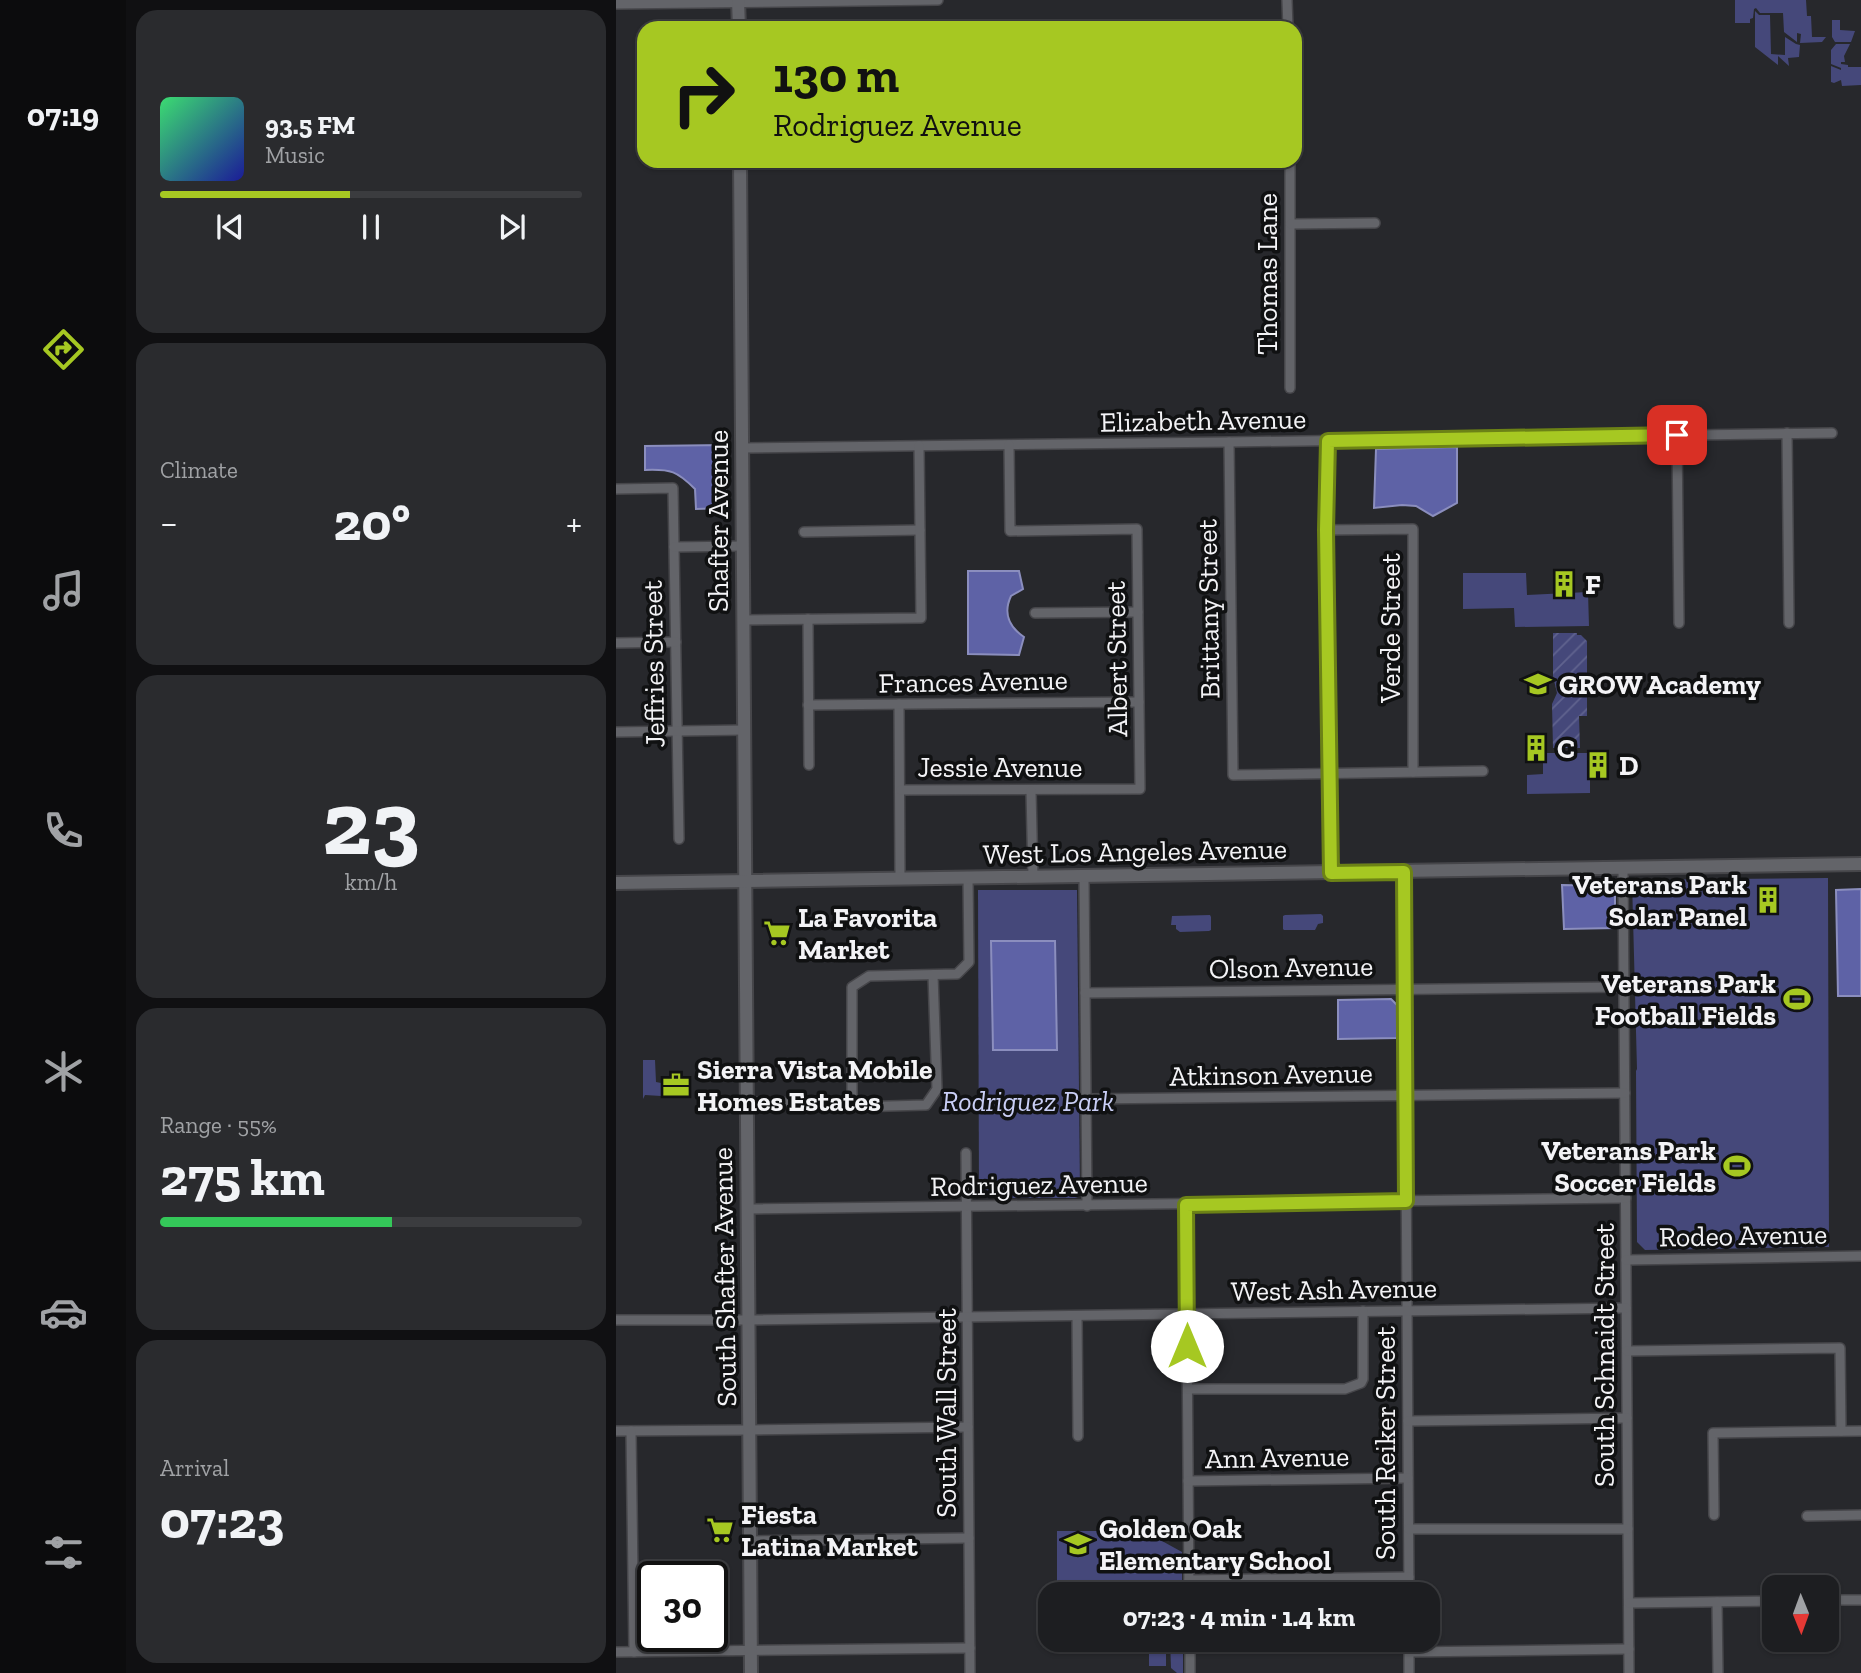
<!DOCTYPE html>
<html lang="en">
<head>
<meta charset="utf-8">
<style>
	body { margin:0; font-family:"Zilla Slab",serif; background:#2a2b2e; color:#f1f3f6; height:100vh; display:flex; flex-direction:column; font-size:26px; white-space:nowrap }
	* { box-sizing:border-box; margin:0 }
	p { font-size:23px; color:#a0a2a5 }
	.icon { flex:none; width:38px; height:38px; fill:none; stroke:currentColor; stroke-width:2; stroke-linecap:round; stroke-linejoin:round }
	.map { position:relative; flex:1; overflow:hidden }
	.panel { display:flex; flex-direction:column; gap:10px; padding:10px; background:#101012; width:490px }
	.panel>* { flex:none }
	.banner { position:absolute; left:21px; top:21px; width:665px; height:147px; border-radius:21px; box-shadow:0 2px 5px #0004,0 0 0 2px #3b3c3f; background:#a6c822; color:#111; overflow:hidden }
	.needle { width:46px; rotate:179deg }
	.tools { position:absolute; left:1146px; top:1575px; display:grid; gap:14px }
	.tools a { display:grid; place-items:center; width:77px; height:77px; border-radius:14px; background:#1d1e21; box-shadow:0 2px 5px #0004,0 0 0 2px #3b3c3f; font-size:35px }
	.speed { position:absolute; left:21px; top:1561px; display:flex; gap:14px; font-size:35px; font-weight:700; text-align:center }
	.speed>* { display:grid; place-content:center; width:91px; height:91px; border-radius:50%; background:#1d1e21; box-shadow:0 2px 5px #0004,0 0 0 2px #3b3c3f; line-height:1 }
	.speed .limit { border:4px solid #111; border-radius:10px; background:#fff; color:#111 }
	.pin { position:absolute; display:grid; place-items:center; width:60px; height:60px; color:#fff; margin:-30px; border-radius:14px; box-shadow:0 4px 10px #0006 }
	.me { position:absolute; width:77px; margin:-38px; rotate:0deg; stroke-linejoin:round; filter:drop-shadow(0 0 5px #0008) }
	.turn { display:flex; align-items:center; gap:24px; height:147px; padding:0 21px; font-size:32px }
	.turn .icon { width:91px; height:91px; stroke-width:2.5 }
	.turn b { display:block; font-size:49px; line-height:60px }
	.big { font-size:52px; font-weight:700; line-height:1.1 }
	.panel .tile { flex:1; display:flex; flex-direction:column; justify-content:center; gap:10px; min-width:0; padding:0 24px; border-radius:21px; background:#2a2b2e }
	.panel .dial { align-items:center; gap:0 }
	.dial b { font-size:91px; line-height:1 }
	.song { display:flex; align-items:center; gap:21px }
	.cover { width:84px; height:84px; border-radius:10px; background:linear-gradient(135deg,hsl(140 70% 55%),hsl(240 70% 35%)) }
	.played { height:7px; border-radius:4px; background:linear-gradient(90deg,#a6c822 45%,#3b3c3f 45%) }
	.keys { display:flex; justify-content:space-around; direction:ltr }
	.heat { display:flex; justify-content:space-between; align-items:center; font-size:38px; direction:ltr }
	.charge { height:10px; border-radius:5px; background:linear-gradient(90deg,#34c759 55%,#3b3c3f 0) }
	.trip { position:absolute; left:422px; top:1582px; width:402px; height:70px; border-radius:21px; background:#1d1e21; box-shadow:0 2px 5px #0004,0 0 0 2px #3b3c3f; font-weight:700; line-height:70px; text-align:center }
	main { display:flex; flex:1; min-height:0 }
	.tabs { display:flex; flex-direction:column; width:126px; justify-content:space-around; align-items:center; background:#0c0c0d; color:#a0a2a5 }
	.tabs .icon { width:49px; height:49px }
	.tabs .on { color:#a6c822 }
	.tabs b { font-size:32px; color:#f1f3f6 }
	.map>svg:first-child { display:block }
	.green { fill:#45487a }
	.garden { fill:url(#garden-furrows) }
	.water { fill:#5e62a6; stroke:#8b8ebe; stroke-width:2 }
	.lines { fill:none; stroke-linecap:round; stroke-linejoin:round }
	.street-casing { stroke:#46464a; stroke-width:12 }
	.secondary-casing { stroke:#46464a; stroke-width:16 }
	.street { stroke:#636469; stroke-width:9 }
	.secondary { stroke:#636469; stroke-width:12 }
	.route-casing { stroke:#6c8216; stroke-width:18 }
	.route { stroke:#a6c822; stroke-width:12 }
	.labels { text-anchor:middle; stroke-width:7; stroke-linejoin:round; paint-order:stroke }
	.street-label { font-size:28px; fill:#f3f3f6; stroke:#101112 }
	.poi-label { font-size:28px; font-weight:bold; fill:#f3f3f6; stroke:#101112; text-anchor:start }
	.park-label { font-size:28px; font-style:italic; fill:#cacff6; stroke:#101112 }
</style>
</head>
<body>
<main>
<nav class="tabs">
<b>07:19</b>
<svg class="icon on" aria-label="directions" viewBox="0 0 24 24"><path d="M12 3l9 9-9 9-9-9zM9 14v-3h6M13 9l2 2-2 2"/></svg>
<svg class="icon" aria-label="music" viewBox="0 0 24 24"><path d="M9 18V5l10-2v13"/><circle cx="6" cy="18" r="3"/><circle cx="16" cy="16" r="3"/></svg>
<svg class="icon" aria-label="phone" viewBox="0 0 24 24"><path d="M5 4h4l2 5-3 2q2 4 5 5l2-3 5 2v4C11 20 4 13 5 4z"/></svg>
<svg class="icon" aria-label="climate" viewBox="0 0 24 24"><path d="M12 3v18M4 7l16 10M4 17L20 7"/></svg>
<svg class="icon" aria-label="car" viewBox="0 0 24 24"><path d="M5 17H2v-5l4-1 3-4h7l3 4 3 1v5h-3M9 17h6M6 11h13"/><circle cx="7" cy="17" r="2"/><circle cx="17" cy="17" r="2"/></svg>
<svg class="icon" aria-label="filters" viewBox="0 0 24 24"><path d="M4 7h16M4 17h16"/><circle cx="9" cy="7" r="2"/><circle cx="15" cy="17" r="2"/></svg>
</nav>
<section class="panel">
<div class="tile">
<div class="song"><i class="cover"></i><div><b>93.5 FM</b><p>Music</p></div></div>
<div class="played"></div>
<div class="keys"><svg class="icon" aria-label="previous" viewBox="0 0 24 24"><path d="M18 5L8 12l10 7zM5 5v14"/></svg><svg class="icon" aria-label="pause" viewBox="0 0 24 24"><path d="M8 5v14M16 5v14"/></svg><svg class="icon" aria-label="next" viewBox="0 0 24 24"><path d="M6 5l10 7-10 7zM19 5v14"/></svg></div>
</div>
<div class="tile"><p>Climate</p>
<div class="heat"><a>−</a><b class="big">20°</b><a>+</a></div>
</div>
<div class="tile dial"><b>23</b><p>km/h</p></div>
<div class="tile"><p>Range · 55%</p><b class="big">275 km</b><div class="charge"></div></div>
<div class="tile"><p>Arrival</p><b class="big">07:23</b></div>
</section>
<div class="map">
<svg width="1245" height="1673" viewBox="0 0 1245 1673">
	<defs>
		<pattern id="garden-furrows" width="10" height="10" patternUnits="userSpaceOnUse" patternTransform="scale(1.75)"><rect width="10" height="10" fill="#45487a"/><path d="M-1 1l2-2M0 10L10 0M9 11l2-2" fill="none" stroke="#60638e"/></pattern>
	</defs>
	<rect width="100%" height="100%" fill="#27282c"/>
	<!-- green -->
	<g class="green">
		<polygon points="1119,0 1190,0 1191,16 1195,16 1196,37 1210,37 1206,42 1184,43 1185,34 1181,33 1181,42 1168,32 1167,13 1144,13 1140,8 1138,9 1137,18 1134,19 1134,23 1119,23"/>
		<polygon points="1139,11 1143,15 1154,15 1155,54 1169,55 1169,37 1180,44 1184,45 1183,57 1172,58 1173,66 1162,56 1162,65 1139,47"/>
		<polygon points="1216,20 1224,20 1224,30 1239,31 1235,42 1219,42 1216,37"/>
		<polygon points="1220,44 1234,44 1228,56 1229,62 1225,62 1225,64 1232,65 1232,67 1245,67 1245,85 1226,86 1225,80 1218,83 1215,82 1215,66 1225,70 1225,68 1215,64 1215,50"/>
		<polygon points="847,573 910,573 911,595 972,592 973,626 899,627 898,608 847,609"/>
		<polygon points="927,753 974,753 974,793 911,794 911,775 927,774"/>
		<polygon points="1212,878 1213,1247 1029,1250 1021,1242 1020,1071 1021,1069 1016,880"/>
		<polygon points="362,890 461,890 464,1191 462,1197 459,1198 363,1198"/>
		<polygon points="705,914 707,916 707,923 702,924 699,930 668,930 667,929 667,916 669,915"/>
		<polygon points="594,915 595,917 595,930 593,931 564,932 560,929 560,925 555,925 556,916"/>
		<polygon points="27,1060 39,1060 40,1082 45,1083 45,1096 29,1095 27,1099"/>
		<polygon points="441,1531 528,1531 566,1552 566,1594 441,1594"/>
		<rect x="533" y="1640" width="17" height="26"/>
		<polygon points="554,1640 567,1640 567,1673 561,1673 555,1668"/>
	</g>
	<!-- garden -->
	<polygon class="garden" points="937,633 961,633 961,635 965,635 971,641 971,716 963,716 964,748 937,748 936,704 941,693 937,676"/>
	<!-- water -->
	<g class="water">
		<path d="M109,445l1,63 -30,1 -1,-20c-18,-18 -24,-20 -50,-19v-24z"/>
		<polygon points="841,447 841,503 817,516 800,506 786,505 758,508 760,449"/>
		<path d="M352,571h51l4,18 -12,7c-8,17 -2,31 13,41l-5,18 -51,-1z"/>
		<polygon points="946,885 991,886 999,892 999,928 948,929"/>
		<polygon points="1245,889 1245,996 1222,996 1220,890"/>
		<polygon points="375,941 439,941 441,1050 377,1050"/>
		<polygon points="775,999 781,1005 781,1038 722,1039 722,1000"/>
	</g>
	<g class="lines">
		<defs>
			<g id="street">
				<polyline points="671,0 672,28"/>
				<polyline points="0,4 322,0"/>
				<polyline points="674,161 674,388"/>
				<polyline points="675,224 759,223"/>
				<polyline points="1171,433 1173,623"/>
				<polyline points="1061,435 1063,623"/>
				<polyline points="712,441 710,530 715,873"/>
				<polyline points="613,442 617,775 867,771"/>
				<polyline points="126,448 613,442 1216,433"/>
				<polyline points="0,489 57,488 63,839"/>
				<polyline points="710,530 797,529 797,772"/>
				<polyline points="188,532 304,530"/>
				<polyline points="58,547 126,546"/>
				<polyline points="419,613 522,612"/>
				<polyline points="192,619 193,765"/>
				<polyline points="127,620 305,618 303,446"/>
				<polyline points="0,643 60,642"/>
				<polyline points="283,704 284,879"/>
				<polyline points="192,705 523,702"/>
				<polyline points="0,732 128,730"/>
				<polyline points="285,790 524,789 521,529 394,531 393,445"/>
				<polyline points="415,791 417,877"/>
				<polyline points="1007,869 1013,1673"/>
				<polyline points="788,872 793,1594"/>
				<polyline points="468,877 471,1206"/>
				<polyline points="469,993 1008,987"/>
				<polyline points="470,1099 1009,1093"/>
				<polyline points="131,1102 195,1103 236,1107 310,1105 321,1089 317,975"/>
				<polyline points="236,1107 236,987 253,976 341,974 353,962 352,878"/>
				<polyline points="350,1153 354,1673"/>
				<polyline points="570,1204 573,1594"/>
				<polyline points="132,1209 1010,1198"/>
				<polyline points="1010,1260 1245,1256"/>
				<polyline points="461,1316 462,1436"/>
				<polyline points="0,1320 132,1320 1010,1308"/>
				<polyline points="1011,1351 1224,1348 1225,1431"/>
				<polyline points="572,1389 729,1389 745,1383 747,1379 747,1311"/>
				<polyline points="792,1421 1011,1418"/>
				<polyline points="133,1430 352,1427"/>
				<polyline points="0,1431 133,1430"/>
				<polyline points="15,1431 18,1652"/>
				<polyline points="572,1481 792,1478"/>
				<polyline points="1098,1515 1097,1433 1245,1431"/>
				<polyline points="1191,1516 1245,1515"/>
				<polyline points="793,1529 1012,1529"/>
				<polyline points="134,1541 353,1538"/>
				<polyline points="573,1580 793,1577"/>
				<polyline points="1211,1600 1245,1600"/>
				<polyline points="1101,1602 1102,1673"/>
				<polyline points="1013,1603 1158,1601"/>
				<polyline points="574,1640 574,1673"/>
				<polyline points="793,1640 793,1673"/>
				<polyline points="0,1652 354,1648"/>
				<polyline points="793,1652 1013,1649"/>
			</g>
			<g id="secondary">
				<polyline points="122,0 123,28"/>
				<polyline points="124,161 135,1673"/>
				<polyline points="0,883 1245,864"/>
			</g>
		</defs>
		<!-- street casing -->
		<use href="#street" class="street-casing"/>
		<!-- secondary casing -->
		<use href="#secondary" class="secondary-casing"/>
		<!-- street -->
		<use href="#street" class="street"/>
		<!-- secondary -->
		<use href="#secondary" class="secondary"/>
	</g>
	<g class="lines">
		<defs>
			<polyline id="route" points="571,1346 570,1205 790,1201 788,872 715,873 710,530 712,441 1061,435"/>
		</defs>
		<!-- route casing -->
		<use href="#route" class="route-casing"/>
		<!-- route -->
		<use href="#route" class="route"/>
	</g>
	<!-- icons -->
	<defs>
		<symbol id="building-bare" viewBox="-9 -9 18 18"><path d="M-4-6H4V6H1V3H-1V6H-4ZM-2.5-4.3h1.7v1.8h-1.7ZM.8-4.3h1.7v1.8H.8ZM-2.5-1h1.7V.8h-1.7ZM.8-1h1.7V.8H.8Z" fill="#a6c822" stroke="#101112" stroke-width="2.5" paint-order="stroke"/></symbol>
		<symbol id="school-bare" viewBox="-9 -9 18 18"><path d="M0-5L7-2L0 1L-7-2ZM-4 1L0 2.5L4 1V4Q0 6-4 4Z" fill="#a6c822" stroke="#101112" stroke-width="2.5" paint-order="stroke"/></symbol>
		<symbol id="supermarket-bare" viewBox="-9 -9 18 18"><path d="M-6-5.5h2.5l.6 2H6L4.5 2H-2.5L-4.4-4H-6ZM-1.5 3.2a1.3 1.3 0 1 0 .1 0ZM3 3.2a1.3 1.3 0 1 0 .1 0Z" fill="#a6c822" stroke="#101112" stroke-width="2.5" paint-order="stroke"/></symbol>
		<symbol id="stadium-bare" viewBox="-9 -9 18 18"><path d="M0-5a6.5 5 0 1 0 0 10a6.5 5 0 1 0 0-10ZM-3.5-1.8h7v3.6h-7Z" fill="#a6c822" stroke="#101112" stroke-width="2.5" paint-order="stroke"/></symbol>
		<symbol id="office-bare" viewBox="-9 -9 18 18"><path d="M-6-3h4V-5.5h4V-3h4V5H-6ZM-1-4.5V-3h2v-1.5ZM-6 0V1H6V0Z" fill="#a6c822" stroke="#101112" stroke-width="2.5" paint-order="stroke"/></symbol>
	</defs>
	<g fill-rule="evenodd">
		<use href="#building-bare" x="929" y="565" width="38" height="38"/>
		<use href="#school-bare" x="903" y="665" width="38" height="38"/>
		<use href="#building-bare" x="901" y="729" width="38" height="38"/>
		<use href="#building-bare" x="963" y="746" width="38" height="38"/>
		<use href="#building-bare" x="1133" y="881" width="38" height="38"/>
		<use href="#supermarket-bare" x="142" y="914" width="38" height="38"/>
		<use href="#stadium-bare" x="1162" y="980" width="38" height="38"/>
		<use href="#office-bare" x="41" y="1066" width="38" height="38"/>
		<use href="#stadium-bare" x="1102" y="1147" width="38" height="38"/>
		<use href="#supermarket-bare" x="85" y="1511" width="38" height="38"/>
		<use href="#school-bare" x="443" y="1525" width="38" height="38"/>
	</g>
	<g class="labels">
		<!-- street labels -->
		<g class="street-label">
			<text transform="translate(651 274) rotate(-90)" y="10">Thomas Lane</text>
			<text transform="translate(587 420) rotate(-1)" y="10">Elizabeth Avenue</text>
			<text transform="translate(102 521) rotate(-90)" y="10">Shafter Avenue</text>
			<text transform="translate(592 609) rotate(-91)" y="10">Brittany Street</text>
			<text transform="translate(774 628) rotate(-90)" y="10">Verde Street</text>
			<text transform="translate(500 659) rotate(-91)" y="10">Albert Street</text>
			<text transform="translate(37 664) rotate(-91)" y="10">Jeffries Street</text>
			<text transform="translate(357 681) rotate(-1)" y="10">Frances Avenue</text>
			<text x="384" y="777">Jessie Avenue</text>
			<text transform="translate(519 851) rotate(-1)" y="10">West Los Angeles Avenue</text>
			<text transform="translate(675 967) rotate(-1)" y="10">Olson Avenue</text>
			<text transform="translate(655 1074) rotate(-1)" y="10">Atkinson Avenue</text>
			<text transform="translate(423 1184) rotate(-1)" y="10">Rodriguez Avenue</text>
			<text transform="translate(1127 1235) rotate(-1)" y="10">Rodeo Avenue</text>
			<text transform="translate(108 1277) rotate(-91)" y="10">South Shafter Avenue</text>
			<text transform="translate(718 1289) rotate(-1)" y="10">West Ash Avenue</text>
			<text transform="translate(988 1355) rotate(-90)" y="10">South Schnaidt Street</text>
			<text transform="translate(330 1413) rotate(-90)" y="10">South Wall Street</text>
			<text transform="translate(769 1443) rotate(-90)" y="10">South Reiker Street</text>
			<text transform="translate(661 1457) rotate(-1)" y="10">Ann Avenue</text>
		</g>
		<!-- poi labels -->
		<g class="poi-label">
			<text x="969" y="594">F</text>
			<text x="943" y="694">GROW Academy</text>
			<text x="941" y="758">C</text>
			<text x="1003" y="775">D</text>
			<text x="1131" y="894" text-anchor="end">Veterans Park<tspan x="1131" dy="32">Solar Panel</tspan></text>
			<text x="182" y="927">La Favorita<tspan x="182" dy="32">Market</tspan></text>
			<text x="1160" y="993" text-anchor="end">Veterans Park<tspan x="1160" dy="32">Football Fields</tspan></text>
			<text x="81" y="1079">Sierra Vista Mobile<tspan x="81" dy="32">Homes Estates</tspan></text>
			<text x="1100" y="1160" text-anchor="end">Veterans Park<tspan x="1100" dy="32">Soccer Fields</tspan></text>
			<text x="125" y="1524">Fiesta<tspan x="125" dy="32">Latina Market</tspan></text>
			<text x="483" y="1538">Golden Oak<tspan x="483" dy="32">Elementary School</tspan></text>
		</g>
		<!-- park labels -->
		<g class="park-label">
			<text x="412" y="1111">Rodriguez Park</text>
		</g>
	</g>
</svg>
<div class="tools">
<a><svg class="needle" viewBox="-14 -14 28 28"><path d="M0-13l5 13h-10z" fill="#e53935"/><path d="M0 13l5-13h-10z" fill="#a0a2a5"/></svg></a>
</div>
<div class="speed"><div class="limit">30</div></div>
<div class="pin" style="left:1061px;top:435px;background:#d93025"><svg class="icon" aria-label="arrive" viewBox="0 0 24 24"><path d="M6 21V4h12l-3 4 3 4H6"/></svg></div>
<svg class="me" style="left:571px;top:1346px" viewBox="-20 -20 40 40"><circle r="19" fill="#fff"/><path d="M0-13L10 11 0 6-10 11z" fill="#a6c822"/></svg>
<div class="trip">07:23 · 4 min · 1.4 km</div>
<div class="banner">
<div class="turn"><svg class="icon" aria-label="right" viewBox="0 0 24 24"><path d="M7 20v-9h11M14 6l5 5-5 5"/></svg><div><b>130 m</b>Rodriguez Avenue</div></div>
</div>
</div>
</main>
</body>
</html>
